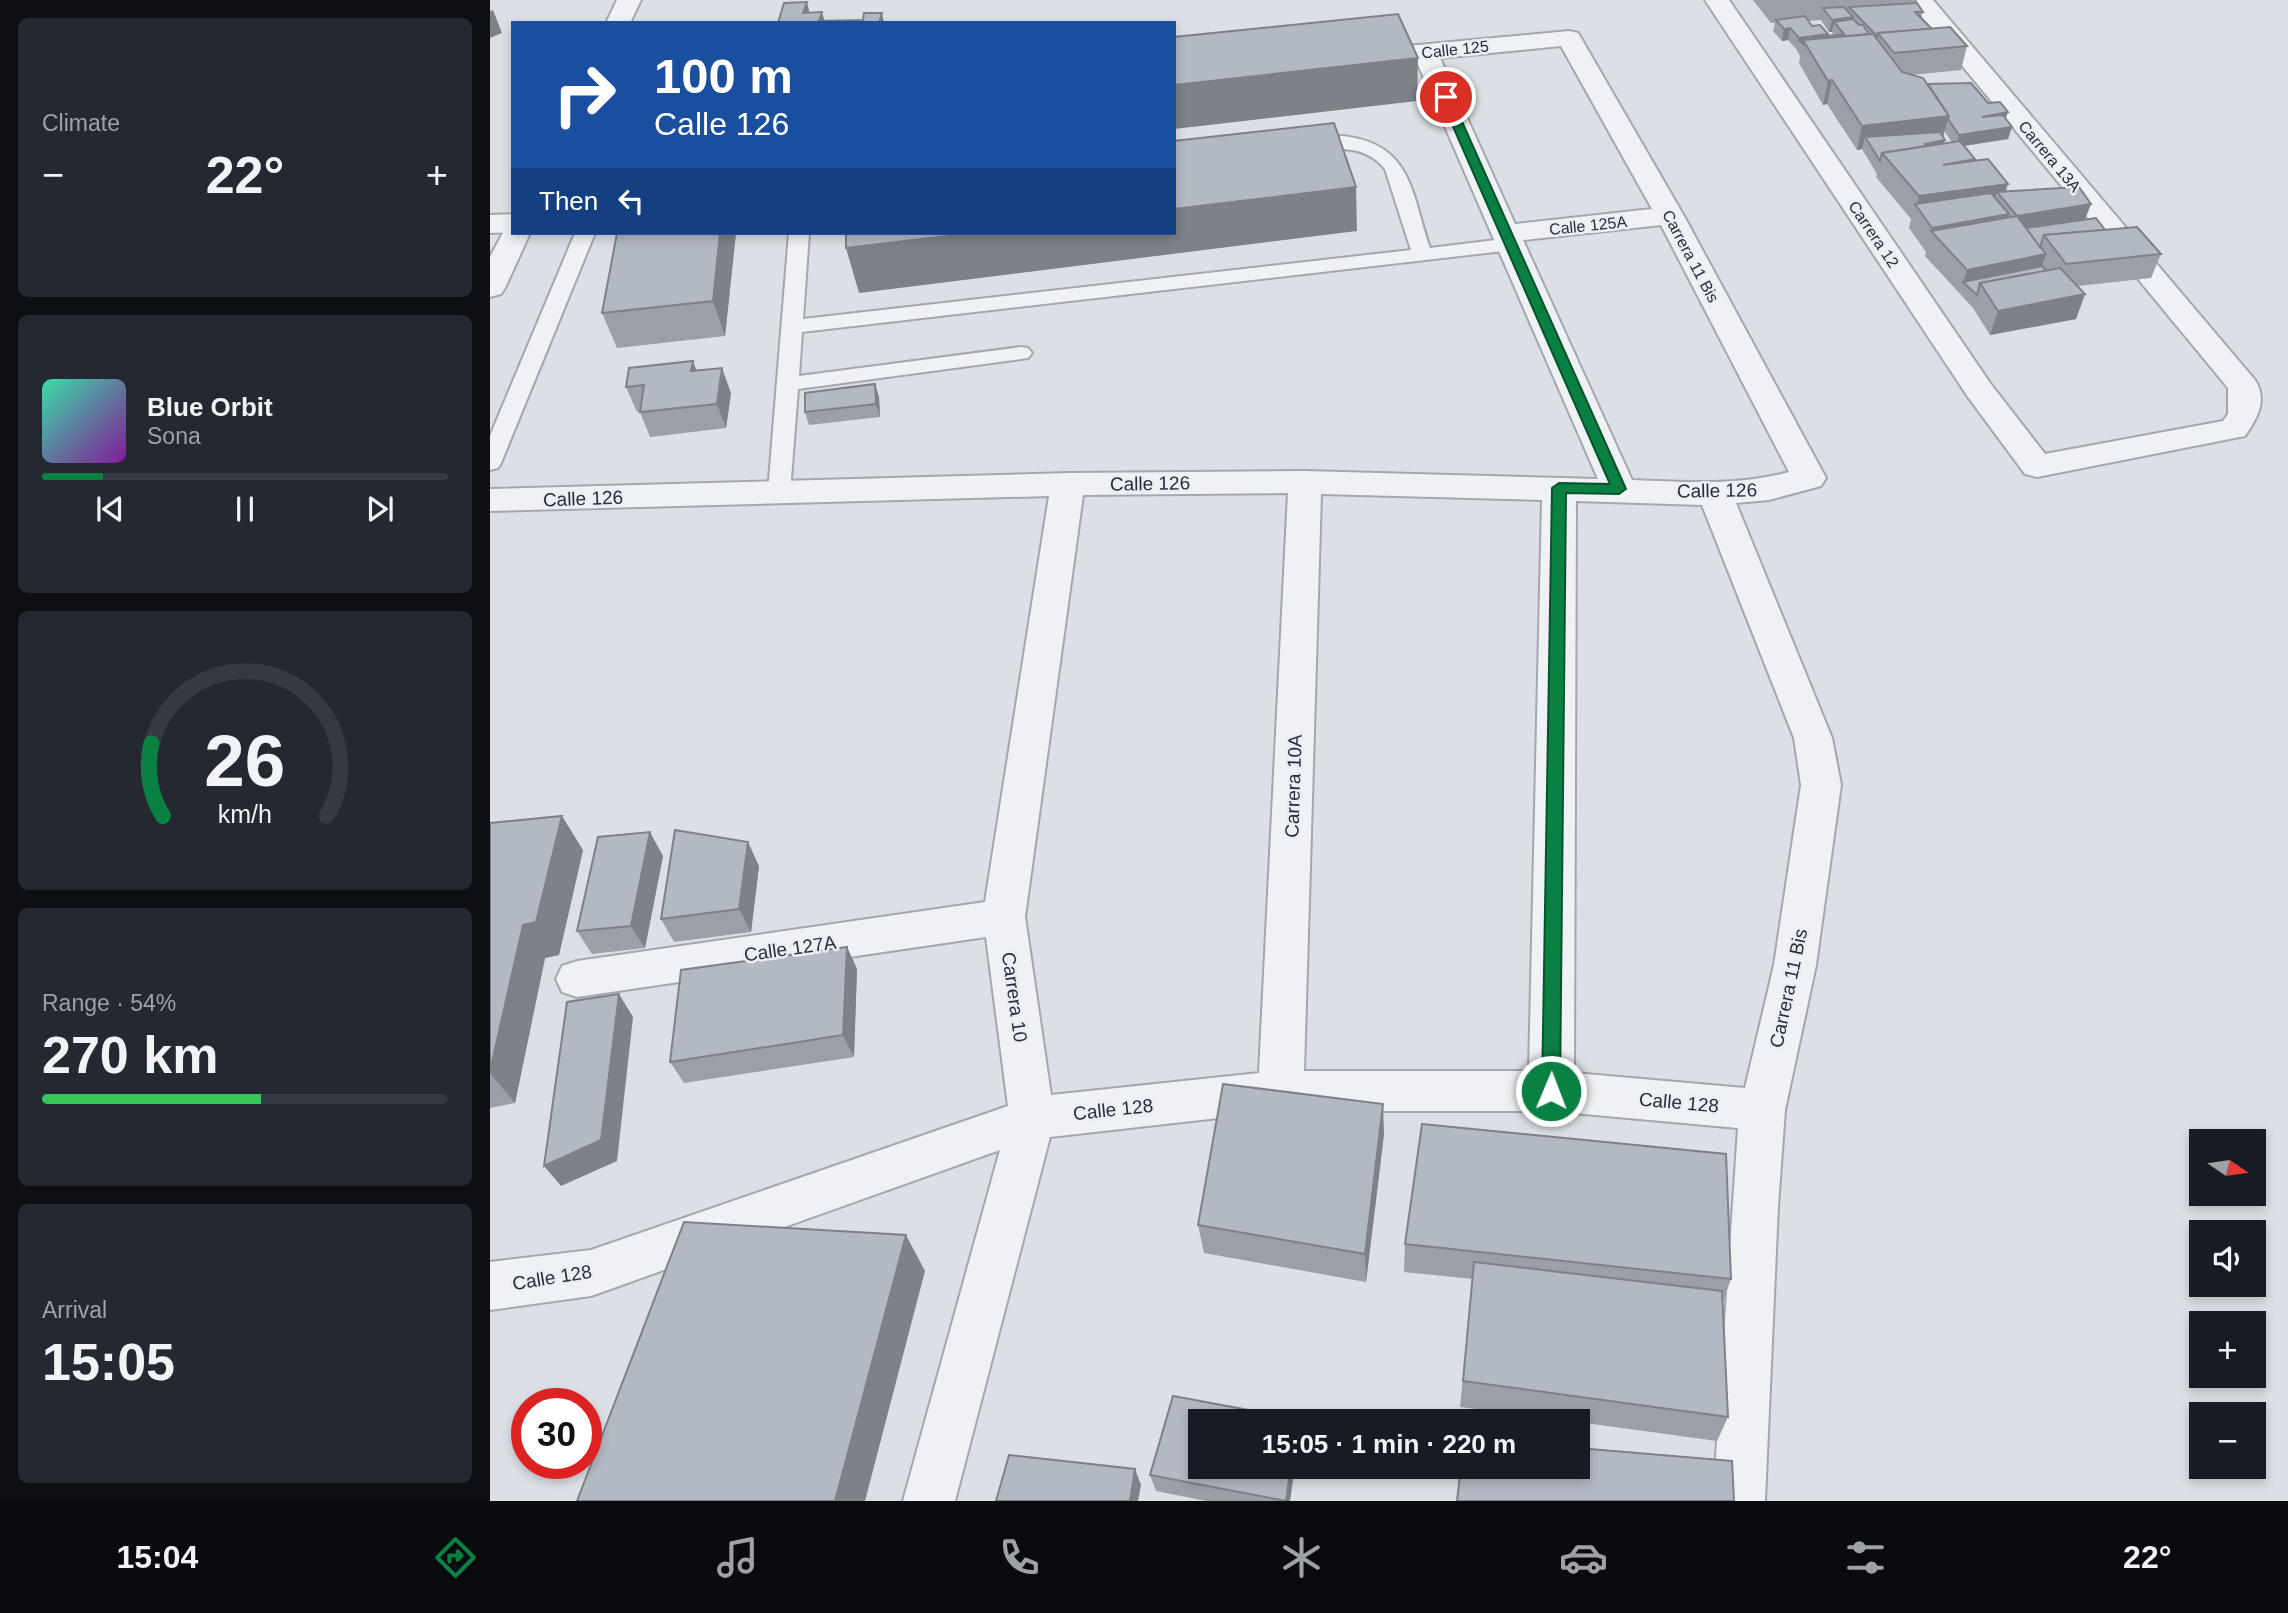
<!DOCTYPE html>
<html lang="en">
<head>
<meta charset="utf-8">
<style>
	body { margin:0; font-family:Arial,sans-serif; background:#242831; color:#f1f3f6; height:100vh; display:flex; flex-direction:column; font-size:26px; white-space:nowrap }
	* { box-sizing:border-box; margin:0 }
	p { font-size:23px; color:#9ea1a6 }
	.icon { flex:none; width:38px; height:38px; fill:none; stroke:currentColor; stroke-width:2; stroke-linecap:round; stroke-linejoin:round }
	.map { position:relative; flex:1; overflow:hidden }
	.side { display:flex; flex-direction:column; gap:18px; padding:18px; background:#0d0f14; width:490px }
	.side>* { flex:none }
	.hud { position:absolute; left:21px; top:21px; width:665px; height:214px; border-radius:0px; box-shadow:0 4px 10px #0003; background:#1a4fa0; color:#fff; overflow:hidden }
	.needle { width:46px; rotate:103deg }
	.tools { position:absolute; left:1699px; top:1129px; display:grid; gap:14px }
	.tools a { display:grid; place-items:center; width:77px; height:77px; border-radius:0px; background:#171b24; box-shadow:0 4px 10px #0003; font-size:35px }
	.speed { position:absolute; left:21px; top:1388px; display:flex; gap:14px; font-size:35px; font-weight:700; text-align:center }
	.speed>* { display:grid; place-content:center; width:91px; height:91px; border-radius:50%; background:#171b24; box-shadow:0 4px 10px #0003; line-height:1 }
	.speed .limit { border:10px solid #d22; background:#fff; color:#111 }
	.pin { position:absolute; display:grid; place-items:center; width:60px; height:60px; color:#fff; margin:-30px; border:4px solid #fff; border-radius:50%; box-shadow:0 2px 7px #0007 }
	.me { position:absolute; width:77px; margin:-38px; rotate:1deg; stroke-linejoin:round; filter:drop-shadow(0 0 5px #0008) }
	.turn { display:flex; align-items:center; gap:24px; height:147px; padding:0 28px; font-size:32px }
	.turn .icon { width:91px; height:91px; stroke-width:2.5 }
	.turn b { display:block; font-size:49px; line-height:60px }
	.then { display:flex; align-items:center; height:66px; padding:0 28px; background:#0003; gap:14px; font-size:26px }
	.big { font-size:52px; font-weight:600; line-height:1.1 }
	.side .tile { flex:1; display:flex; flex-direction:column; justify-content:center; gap:10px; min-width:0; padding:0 24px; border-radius:10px; background:#242831 }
	.side .dial { align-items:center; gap:0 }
	.dial svg { height:182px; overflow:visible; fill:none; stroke:#363941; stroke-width:7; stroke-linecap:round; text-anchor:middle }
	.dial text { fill:#f1f3f6; stroke:none }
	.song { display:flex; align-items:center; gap:21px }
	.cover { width:84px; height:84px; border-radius:10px; background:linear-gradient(135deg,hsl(160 70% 55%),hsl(290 70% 35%)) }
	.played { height:7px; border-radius:4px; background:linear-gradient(90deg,#0b8043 15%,#363941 15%) }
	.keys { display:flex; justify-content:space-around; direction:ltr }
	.heat { display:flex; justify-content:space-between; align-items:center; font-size:38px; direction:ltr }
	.charge { height:10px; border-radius:5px; background:linear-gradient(90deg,#34c759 54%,#363941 0) }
	.trip { position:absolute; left:698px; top:1409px; width:402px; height:70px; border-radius:0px; background:#171b24; box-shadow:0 4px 10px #0003; font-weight:600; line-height:70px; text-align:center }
	.tabs { display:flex; height:112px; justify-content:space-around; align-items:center; background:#090b0e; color:#9ea1a6 }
	.tabs .icon { width:49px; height:49px }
	.tabs .on { color:#0b8043 }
	.tabs b { font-size:32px; color:#f1f3f6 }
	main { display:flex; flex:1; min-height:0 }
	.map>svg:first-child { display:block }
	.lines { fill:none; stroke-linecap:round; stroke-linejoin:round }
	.service-casing { stroke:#a2a7b0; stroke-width:4 }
	.pedestrian-casing { stroke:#a2a7b0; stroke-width:4 }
	.minor-casing { stroke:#a2a7b0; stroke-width:4 }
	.tertiary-casing { stroke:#a2a7b0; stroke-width:4 }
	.service { fill:#eff1f5; fill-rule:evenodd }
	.pedestrian { fill:#eff1f5; fill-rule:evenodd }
	.minor { fill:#eff1f5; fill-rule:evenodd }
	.tertiary { fill:#eff1f5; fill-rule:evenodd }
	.wall { fill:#9a9fa8; fill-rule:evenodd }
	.shaded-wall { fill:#7d8288 }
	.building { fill:#b3b9c3; stroke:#7d8288; stroke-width:2 }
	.route { fill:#0b8043; stroke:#07532c; stroke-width:2 }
	.labels { text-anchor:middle; stroke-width:5; stroke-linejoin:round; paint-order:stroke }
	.far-street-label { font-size:16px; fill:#262e3c; stroke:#ebeff4 }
	.street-label { font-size:19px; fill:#262e3c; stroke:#ebeff4 }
</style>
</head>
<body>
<main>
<section class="side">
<div class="tile"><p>Climate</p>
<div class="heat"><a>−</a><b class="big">22°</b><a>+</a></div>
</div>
<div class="tile">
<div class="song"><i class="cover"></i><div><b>Blue Orbit</b><p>Sona</p></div></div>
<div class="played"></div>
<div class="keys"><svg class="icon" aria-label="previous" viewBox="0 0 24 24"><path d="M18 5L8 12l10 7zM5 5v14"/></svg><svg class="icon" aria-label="pause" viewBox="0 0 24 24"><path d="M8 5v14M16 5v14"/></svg><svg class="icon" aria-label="next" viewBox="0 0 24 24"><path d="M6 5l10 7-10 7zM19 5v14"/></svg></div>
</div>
<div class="tile dial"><svg viewBox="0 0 100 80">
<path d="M14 69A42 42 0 1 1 86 69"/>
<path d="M14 69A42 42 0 0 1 9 37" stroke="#0b8043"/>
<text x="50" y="56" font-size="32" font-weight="700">26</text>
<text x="50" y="72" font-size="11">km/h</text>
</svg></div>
<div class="tile"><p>Range · 54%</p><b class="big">270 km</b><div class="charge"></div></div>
<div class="tile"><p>Arrival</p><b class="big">15:05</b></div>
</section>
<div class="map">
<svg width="1798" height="1501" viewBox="0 0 1798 1501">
	<rect width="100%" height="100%" fill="#dce0e6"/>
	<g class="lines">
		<defs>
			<g id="service">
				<path d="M853,136c69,8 68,56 87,112l82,-10 10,6 -10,6 -710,82 -3,44 222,-29 7,1 4,5 -4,5 -7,1 -223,30 -8,103 -3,5 -8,3 -8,-3 -3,-5 21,-259h20l-6,86 608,-69 -26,-81c-29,-36 -74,-9 -88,-25l9,-6z"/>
				<polygon points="85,233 105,233 11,463 8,468 0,470 0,436"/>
			</g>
			<polygon id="pedestrian" points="23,214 23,232 0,233 0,215"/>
			<g id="minor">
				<path d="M1215,0h24l261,383 55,71 178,-33 5,-7v-26l-320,-388h25l322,380c13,20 2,39 -10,56l-208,41 -12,-3 -57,-77z"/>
				<path d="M1079,31l9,2 3,5 103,178 142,262 -5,8 -52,14 -33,3 96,235 9,47 -25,180 -31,145 -7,96 -13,295h-52l25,-373 -187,-17h-270l-231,26 -95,364h-52l97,-351 -409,146 -101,14v-48l101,-12 417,-144 -22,-169 -409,60 -15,-5 -6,-13 6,-13 15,-5 408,-59 64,-406 -559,15v-22l578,-16 237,-2 293,8 -182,-419 -52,6 -9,-3 -4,-5 4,-5 9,-3zM1071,46l91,163 -137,15 -75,-166zM1171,225l128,247c-51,14 -104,10 -157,8l-109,-240zM798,493l-29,580 -208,22 -26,-178 58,-422zM831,494l221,6 -13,571h-225zM1086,501l126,4 92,233 7,47 -27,180 -29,123 -171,-15z"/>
			</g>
			<g id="tertiary">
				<polygon points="127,0 151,0 140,23 116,23"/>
				<polygon points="23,225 23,233 40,233 15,288 11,294 0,297 0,257 16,227"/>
			</g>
		</defs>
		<!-- service casing -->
		<use href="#service" class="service-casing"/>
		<!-- pedestrian casing -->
		<use href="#pedestrian" class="pedestrian-casing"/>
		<!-- minor casing -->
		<use href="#minor" class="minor-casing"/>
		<!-- tertiary casing -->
		<use href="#tertiary" class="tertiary-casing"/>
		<!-- service -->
		<use href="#service" class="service"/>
		<!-- pedestrian -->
		<use href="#pedestrian" class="pedestrian"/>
		<!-- minor -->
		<use href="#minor" class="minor"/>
		<!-- tertiary -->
		<use href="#tertiary" class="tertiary"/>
	</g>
	<!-- wall -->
	<g class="wall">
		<path d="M1263,0h164v3l6,9 -2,6 11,11 35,17 -6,24 -50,5 17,9 60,19 18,16 6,8 -4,12 -44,7 11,13v2l30,30 81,28 19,11 56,24 -10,24 -73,8 7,8 -9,25 -86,16 -17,-27 -48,-52 1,-4 -17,-24 2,-9 -35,-42 1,-3 -15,-25 -5,1 -30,-46 -4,1 -24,-42 1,-7 -3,-5v-1l-9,-10 -6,1 -9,-10 2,-8h-4zM1331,20l8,12h3l1,3 -6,1 -15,-10 -4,-5zM1454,131l8,11 -8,1 -1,-6z"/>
		<polygon points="246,233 235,336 127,348 112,313"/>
		<polygon points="206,370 241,393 236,428 160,437 150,412 147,412 136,387"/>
		<polygon points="385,384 389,397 390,417 319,425 315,412"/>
		<polygon points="0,823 93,850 69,955 55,958 25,1103 0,1108"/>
		<polygon points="173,856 155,948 102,954 87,931"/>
		<polygon points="269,866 261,932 184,942 171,919"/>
		<polygon points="357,947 367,969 364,1057 194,1083 180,1062"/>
		<polygon points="894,1134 876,1282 714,1253 708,1225"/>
		<polygon points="915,1244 1241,1279 1233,1302 1238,1417 1227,1441 1088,1422 1088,1421 1078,1421 970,1407 983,1279 914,1272"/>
		<polygon points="660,1475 800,1501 716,1501 666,1491"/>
	</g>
	<!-- shaded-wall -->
	<g class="shaded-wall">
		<polygon points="317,2 322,23 313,13"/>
		<polygon points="3,10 12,33 0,38 0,11"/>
		<polygon points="332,12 335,23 329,21"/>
		<polygon points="392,13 394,23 389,23"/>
		<polygon points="1363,17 1360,29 1344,22 1342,32 1339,32 1342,20"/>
		<polygon points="1300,28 1298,40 1292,41 1294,29"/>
		<polygon points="1338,34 1335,46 1309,40 1306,50 1309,38"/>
		<polygon points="928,58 927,101 684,129 684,85"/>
		<polygon points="1342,80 1337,104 1333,105 1338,81"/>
		<polygon points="1518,112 1514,124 1492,117"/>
		<polygon points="1459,116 1452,140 1375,137 1372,149 1367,150 1372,126"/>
		<polygon points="1522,127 1518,139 1466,147 1469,135"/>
		<polygon points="1455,140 1451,153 1441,167 1435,144"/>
		<polygon points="1518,184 1513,199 1507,192 1502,209 1427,205 1429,196"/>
		<polygon points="866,187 867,231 369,293 356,248 482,233 684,233 684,209"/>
		<polygon points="1601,204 1592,228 1542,236 1527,216"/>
		<polygon points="1519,214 1511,238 1441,231 1435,252 1442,228"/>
		<polygon points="230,233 246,233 235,336 223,301"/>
		<polygon points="1556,254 1548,278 1473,282 1477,270"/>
		<polygon points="1595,294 1586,319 1500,335 1508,311"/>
		<polygon points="203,361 212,386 201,371"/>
		<polygon points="232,368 241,393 236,428 227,404"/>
		<polygon points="385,384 389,397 390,417 386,404"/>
		<polygon points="72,816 93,850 69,955 55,958 25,1103 0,1073 33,925"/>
		<polygon points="160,832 173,856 155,948 141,926"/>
		<polygon points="258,842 269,866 261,932 249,909"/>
		<polygon points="357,947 367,969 364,1057 353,1035"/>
		<polygon points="129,994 143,1017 127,1161 71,1186 54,1166"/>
		<polygon points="893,1104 894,1134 876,1282 875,1254"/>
		<polygon points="416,1235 435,1271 375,1501 345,1501"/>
		<polygon points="801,1466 805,1466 800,1501 796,1501"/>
		<polygon points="645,1469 651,1485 648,1501 640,1501"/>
	</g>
	<!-- building -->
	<g class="building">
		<polygon points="317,2 313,13 332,12 329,21 373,20 374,13 392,13 389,23 288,23 294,3"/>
		<polygon points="1427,3 1433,12 1425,12 1442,29 1388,33 1387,39 1384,36 1386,35 1359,7"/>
		<polygon points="1354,7 1363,17 1342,20 1333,8"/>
		<polygon points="908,14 928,58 684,85 684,37"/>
		<polygon points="1315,16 1322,26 1330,25 1338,34 1309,38 1300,28 1294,29 1286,20"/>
		<polygon points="1363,19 1369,25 1373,25 1379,34 1313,40 1313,44 1309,40 1354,34 1344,22"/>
		<polygon points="1460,27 1477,46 1404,53 1388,33"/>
		<polygon points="1383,34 1412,72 1433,78 1459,116 1372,126 1342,80 1338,81 1313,40"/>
		<polygon points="1481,83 1498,103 1510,102 1518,112 1492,117 1513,115 1522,127 1469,135 1458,119 1459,116 1438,84"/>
		<polygon points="844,123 866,187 684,209 684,141"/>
		<polygon points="1450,132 1455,140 1435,144 1437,146 1392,153 1390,161 1375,137"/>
		<polygon points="1470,141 1485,159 1453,165 1498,159 1518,184 1429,196 1392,153"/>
		<polygon points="1589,187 1601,204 1527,216 1507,192"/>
		<polygon points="1501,193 1519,214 1442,228 1425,204"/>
		<polygon points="1527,216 1556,254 1477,270 1441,231"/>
		<polygon points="1606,218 1615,230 1554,235 1550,247 1536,228"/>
		<polygon points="1647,227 1671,254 1576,264 1554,235"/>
		<polygon points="127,233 230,233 223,301 112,313"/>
		<polygon points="356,233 482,233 356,248"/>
		<polygon points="1552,266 1557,271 1490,283 1487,295 1473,282"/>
		<polygon points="1570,268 1595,294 1508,311 1490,283"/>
		<polygon points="203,361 201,371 232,368 227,404 150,412 154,385 136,387 139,368"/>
		<polygon points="385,384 386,404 315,412 315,393"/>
		<polygon points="72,816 46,922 33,925 0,1071 0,823"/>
		<polygon points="185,830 258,842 249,909 171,919"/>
		<polygon points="160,832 141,926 87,931 108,837"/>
		<polygon points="357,947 353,1035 180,1062 191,970"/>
		<polygon points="129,994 111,1140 54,1166 77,1002"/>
		<polygon points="733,1084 893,1104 875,1254 708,1225"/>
		<polygon points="932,1124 1236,1154 1241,1279 915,1244"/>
		<polygon points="194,1222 416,1235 345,1501 87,1501"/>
		<polygon points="984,1262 1232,1291 1238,1417 973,1381"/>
		<polygon points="683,1396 807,1419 807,1421 710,1421 710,1466 801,1466 796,1501 660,1475"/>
		<polygon points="1088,1448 1242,1461 1244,1501 967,1501 971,1466 1088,1466"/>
		<polygon points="519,1455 645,1469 640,1501 506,1501"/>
	</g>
	<!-- route -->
	<polygon class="route" points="956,94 961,97 1136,489 1129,494 1076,493 1070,1091 1067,1097 1061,1099 1054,1097 1052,1091 1062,488 1069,483 1120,484 950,97"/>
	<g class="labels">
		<!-- far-street labels -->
		<g class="far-street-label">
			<text transform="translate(965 49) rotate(-6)" y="6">Calle 125</text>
			<text transform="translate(1560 156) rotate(50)" y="6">Carrera 13A</text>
			<text transform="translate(1098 225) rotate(-6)" y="6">Calle 125A</text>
			<text transform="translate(1384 234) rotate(56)" y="6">Carrera 12</text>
			<text transform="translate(1201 256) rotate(62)" y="6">Carrera 11 Bis</text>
		</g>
		<!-- street labels -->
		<g class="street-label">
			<text transform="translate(660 483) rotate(-1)" y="7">Calle 126</text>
			<text transform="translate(1227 490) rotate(-1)" y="7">Calle 126</text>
			<text transform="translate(93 498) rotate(-2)" y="7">Calle 126</text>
			<text transform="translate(803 786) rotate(-88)" y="7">Carrera 10A</text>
			<text transform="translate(300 948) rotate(-8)" y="7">Calle 127A</text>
			<text transform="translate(1298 988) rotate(-78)" y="7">Carrera 11 Bis</text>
			<text transform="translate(525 997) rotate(82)" y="7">Carrera 10</text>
			<text transform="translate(1189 1102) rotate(5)" y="7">Calle 128</text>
			<text transform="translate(623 1109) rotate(-6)" y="7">Calle 128</text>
			<text transform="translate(62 1277) rotate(-9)" y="7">Calle 128</text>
		</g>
	</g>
</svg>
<div class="tools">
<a><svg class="needle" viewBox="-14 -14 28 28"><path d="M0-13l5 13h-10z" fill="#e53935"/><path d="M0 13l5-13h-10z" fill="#9ea1a6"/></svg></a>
<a><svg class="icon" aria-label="sound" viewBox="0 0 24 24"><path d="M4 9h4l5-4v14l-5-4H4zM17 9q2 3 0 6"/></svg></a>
<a>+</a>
<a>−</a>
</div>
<div class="speed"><div class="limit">30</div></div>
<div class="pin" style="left:956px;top:97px;background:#d93025"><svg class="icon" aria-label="arrive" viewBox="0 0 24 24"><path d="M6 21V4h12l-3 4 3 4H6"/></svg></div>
<svg class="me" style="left:1061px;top:1091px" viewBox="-20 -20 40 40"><circle r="17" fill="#0b8043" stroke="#fff" stroke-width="3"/><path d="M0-11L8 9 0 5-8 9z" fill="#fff"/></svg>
<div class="trip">15:05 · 1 min · 220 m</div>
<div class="hud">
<div class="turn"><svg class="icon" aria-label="right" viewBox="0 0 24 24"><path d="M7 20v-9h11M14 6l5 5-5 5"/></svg><div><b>100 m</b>Calle 126</div></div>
<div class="then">Then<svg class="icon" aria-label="left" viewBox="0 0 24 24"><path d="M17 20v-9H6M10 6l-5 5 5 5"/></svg></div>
</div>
</div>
</main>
<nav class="tabs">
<b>15:04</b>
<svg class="icon on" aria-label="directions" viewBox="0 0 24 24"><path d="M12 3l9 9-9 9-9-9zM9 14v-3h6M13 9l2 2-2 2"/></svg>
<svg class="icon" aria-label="music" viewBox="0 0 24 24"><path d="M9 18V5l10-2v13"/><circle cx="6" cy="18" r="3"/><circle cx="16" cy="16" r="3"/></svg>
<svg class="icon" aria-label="phone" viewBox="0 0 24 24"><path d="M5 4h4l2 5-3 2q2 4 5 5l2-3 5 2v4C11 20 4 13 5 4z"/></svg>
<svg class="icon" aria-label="climate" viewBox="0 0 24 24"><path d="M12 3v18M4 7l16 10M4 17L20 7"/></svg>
<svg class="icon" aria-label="car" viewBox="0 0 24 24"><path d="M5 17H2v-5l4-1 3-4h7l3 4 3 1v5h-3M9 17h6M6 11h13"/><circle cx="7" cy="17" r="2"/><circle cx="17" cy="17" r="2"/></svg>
<svg class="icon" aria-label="filters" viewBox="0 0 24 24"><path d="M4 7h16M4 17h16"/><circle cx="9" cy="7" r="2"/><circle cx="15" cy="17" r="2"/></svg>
<b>22°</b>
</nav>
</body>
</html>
